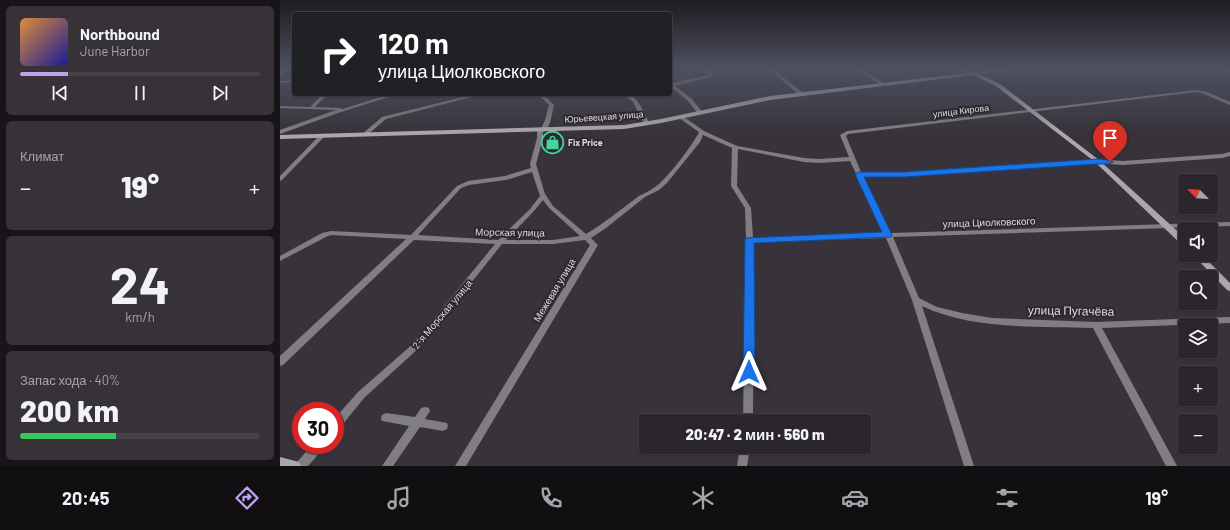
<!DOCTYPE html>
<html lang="ru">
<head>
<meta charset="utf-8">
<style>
	body { margin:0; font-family:Barlow,sans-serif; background:#363238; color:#f1f3f6; height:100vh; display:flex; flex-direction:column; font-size:15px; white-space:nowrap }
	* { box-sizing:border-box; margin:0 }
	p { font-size:13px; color:#a5a5a9 }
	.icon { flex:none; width:22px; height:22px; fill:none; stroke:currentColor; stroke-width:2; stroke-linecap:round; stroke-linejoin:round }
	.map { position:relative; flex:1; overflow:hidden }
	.drawer { display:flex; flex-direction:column; gap:6px; padding:6px; background:#171518; width:280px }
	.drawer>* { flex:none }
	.banner { position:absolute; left:12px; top:12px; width:380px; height:84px; border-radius:4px; box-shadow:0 1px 3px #0004,0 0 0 1px #464348; background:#202124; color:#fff; overflow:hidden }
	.needle { width:26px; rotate:294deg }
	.controls { position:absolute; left:898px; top:174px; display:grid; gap:8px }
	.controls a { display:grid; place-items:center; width:40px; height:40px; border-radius:4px; background:#2a262c; box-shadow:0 1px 3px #0004,0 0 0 1px #464348; font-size:20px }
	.speed { position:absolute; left:12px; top:402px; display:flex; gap:8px; font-size:20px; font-weight:700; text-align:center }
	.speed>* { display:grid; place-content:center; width:52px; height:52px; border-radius:50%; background:#2a262c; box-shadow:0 1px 3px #0004,0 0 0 1px #464348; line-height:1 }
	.speed .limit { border:6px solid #d22; background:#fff; color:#111 }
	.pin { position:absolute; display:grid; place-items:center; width:34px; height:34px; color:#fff; margin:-41px -17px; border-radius:50% 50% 50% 0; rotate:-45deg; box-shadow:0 0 4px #0007 }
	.pin .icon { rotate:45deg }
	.me { position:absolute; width:44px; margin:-22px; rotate:0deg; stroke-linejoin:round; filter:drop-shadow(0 0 3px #0008) }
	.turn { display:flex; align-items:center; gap:14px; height:84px; padding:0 20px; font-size:18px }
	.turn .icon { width:52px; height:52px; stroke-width:2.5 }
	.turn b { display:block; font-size:28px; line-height:34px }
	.big { font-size:30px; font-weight:800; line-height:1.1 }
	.drawer .tile { flex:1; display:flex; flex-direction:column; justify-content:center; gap:6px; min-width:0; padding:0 14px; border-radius:6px; background:#363238 }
	.drawer .dial { align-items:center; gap:0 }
	.dial b { font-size:52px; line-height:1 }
	.song { display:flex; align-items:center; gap:12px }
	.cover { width:48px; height:48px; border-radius:6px; background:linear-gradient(135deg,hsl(30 70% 55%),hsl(240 70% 35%)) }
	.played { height:4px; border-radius:2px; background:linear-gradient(90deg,#bca0f2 20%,#464348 20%) }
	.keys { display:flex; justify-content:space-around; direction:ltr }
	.heat { display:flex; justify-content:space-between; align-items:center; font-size:22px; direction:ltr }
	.charge { height:6px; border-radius:3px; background:linear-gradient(90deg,#34c759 40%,#464348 0) }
	.trip { position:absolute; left:359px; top:414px; width:232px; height:40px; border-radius:4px; background:#2a262c; box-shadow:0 1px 3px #0004,0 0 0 1px #464348; font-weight:800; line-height:40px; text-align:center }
	.tab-bar { display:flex; height:64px; justify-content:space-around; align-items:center; background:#110f12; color:#a5a5a9 }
	.tab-bar .icon { width:28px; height:28px }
	.tab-bar .selected { color:#bca0f2 }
	.tab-bar b { font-size:18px; color:#f1f3f6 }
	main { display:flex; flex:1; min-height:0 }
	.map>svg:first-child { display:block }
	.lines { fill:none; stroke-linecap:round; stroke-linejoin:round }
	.street { fill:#807e81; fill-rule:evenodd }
	.secondary { fill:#aaa6ac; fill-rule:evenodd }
	.route { fill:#1a73e8; stroke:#114b97 }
	.labels { text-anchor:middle; stroke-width:4; stroke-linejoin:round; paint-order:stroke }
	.far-street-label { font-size:9px; fill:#dedbdf; stroke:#2e2930 }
	.far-poi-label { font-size:9px; font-weight:bold; fill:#dedbdf; stroke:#2e2930; text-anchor:start }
	.street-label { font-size:10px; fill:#dedbdf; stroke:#2e2930 }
	.near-street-label { font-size:12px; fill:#dedbdf; stroke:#2e2930 }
</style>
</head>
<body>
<main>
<section class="drawer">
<div class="tile">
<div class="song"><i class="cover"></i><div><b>Northbound</b><p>June Harbor</p></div></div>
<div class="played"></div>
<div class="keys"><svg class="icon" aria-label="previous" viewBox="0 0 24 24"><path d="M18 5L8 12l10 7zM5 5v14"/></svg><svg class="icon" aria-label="pause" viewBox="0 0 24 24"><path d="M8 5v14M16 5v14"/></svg><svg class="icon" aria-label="next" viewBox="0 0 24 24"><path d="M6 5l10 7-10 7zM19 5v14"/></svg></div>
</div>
<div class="tile"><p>Климат</p>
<div class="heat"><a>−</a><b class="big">19°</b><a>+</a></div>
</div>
<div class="tile dial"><b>24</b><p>km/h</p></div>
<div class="tile"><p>Запас хода · 40%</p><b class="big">200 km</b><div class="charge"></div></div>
</section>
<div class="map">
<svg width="950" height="466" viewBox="0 0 950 466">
	<rect width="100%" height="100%" fill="#38333a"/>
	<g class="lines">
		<!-- street -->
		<g class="street">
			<polygon points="9,68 13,68 0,75 0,72"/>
			<polygon points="421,68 425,68 433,73 432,77 395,86 412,99 423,113 420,115 418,114 408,101 390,86 390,83 392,83 428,75"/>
			<polygon points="488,68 492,68 523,93 523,95 519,95"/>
			<polygon points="575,68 579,68 605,84 601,85"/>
			<polygon points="678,68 682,68 694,74 690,75"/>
			<polygon points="937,68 942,68 950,71 950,73"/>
			<polygon points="14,80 14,82 0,83 0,81"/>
			<path d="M916,90l11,2 23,10v3l-26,-11 -8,-2 -348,42 -2,2 15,36h43l193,-13 26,2 99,-7 8,-2v4l-8,2 -99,7 -26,-2 -193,13h-41l28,57 339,-11v4l-337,11 26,61 18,9 25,6 30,5 104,4 134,-5v6l-128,5 75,138h-11l-73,-138c-53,-2 -122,2 -171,-22l52,160h-10l-52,-166 -26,-62 -132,4 -1,179h-10l3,-181 -1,-32 -14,-22 1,-38 -29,-13 -3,7 -33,41 -8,7 -14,7 -39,31 -15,10 7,7 -132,221h-11l135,-221 -5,-5 -32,4h-51l-82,103 -56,51 -25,31 -4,2v-13l23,-26 56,-49 81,-99 -81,-4 -131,125 -3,1v-10l126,-117 -75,-4 -5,2 -46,24v-5l42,-23 9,-2 80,4 46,-49 11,-5 37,-5 26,-8 -1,-4 7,-26v-8l4,-1 4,-9 4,-15 -11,-11h5l11,11c-2,8 -3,23 -11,27v6l-7,26 9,30 8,12 33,28c19,-11 35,-25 53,-38 5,-3 11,-5 16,-9 11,-7 38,-42 44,-55l-20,-14 -1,-1 3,-2 23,16 33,15 67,12 15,1 30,-2 -9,-22 7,-4zM458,149l66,13 15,1 31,-2 34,72 -131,5 -2,-30 -14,-22zM252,172l8,24 -10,13 -32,31 -80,-5 43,-47 8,-3 37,-5zM263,200l6,8 31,28 -27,4h-47l28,-29z"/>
			<polygon points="43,94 48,94 35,107 60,108 62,109 111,94 118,94 58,113 0,134 0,130 56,110 0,108 0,106 30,107"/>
			<polygon points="195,94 203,94 106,119 86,136 82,136 81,135 102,117"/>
			<path d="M344,94c14,0 20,19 26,30l-1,1h-4l-12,-23z"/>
			<polygon points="42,134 45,136 44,137 2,180 0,181 0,176 40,135"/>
			<polygon points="145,407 149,408 150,411 145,419 167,423 168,426 167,429 163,431 140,427 113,466 102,466 129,426 102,421 101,418 102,415 106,413 135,417 141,408"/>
			<polygon points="32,445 44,445 43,449 28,466 16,466 17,462"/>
			<polygon points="460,447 470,447 467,466 457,466"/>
		</g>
		<!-- secondary -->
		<g class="secondary">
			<polygon points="732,68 743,68 741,69 699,74 720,84 819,160 905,238 905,246 902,245 815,162 716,86 693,75 490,100 381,123 344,129 0,139 0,135 344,125 381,119 490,96"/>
			<polygon points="913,255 922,255 950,283 950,291 947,290"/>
			<polygon points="0,457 19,462 21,466 0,466"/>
		</g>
	</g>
	<!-- sky -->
	<linearGradient id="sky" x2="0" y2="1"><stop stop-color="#1f1c20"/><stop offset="0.51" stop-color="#4d5060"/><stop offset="1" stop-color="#4d5060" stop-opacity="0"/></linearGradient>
	<rect width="950" height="133" fill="url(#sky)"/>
	<!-- route -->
	<polygon class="route" points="817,159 830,160 833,162 830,164 817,164 624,177 584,177 612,235 611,237 474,243 475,372 473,376 469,377 465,376 463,372 465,240 466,238 602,232 575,174 579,172 624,172"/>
	<!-- icons -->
	<defs>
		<symbol id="shop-ring" viewBox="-11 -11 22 22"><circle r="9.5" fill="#2e2930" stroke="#44d4a0" stroke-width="1.5"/><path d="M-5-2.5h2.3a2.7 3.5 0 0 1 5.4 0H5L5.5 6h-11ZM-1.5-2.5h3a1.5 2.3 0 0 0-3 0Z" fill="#44d4a0"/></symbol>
	</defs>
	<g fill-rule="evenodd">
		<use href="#shop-ring" x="260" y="130" width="25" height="25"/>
	</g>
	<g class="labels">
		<!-- far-street labels -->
		<g class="far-street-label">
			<text transform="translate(681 111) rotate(-7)" y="3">улица Кирова</text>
			<text transform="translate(324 117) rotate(-4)" y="3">Юрьевецкая улица</text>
		</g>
		<!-- far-poi labels -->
		<g class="far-poi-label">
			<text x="288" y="146">Fix Price</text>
		</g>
		<!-- street labels -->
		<g class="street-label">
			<text transform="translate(709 222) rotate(-2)" y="4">улица Циолковского</text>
			<text transform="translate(230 232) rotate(1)" y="4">Морская улица</text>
			<text transform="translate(274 290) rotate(-59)" y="4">Межевая улица</text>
			<text transform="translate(162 314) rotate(-50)" y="4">2-я Морская улица</text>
		</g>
		<!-- near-street labels -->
		<g class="near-street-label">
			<text transform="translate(791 311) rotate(1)" y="4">улица Пугачёва</text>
		</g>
	</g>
</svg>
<div class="controls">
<a><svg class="needle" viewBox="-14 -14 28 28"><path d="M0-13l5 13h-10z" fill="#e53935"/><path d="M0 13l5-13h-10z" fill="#a5a5a9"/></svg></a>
<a><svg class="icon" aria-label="sound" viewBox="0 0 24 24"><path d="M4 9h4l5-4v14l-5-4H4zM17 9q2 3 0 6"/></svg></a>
<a><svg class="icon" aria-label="search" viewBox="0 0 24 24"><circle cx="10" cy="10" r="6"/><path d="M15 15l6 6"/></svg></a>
<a><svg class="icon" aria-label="layers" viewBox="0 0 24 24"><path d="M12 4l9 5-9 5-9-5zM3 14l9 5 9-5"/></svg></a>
<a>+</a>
<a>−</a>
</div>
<div class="speed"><div class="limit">30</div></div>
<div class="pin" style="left:830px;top:162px;background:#d93025"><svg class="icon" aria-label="arrive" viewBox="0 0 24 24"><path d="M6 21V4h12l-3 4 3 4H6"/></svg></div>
<svg class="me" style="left:469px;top:372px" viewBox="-20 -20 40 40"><path d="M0-17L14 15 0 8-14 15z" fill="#1a73e8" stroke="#fff" stroke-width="4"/></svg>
<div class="trip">20:47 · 2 мин · 560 m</div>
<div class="banner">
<div class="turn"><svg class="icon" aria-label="right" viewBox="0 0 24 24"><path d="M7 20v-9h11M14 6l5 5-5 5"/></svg><div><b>120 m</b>улица Циолковского</div></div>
</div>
</div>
</main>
<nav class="tab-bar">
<b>20:45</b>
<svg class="icon selected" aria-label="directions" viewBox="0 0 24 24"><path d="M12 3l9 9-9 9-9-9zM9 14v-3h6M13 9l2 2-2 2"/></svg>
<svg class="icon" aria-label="music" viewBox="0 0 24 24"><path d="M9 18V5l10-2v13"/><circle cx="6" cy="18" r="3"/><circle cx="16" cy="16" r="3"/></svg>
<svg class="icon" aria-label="phone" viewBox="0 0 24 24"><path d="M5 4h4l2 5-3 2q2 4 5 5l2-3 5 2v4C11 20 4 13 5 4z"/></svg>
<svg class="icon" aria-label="climate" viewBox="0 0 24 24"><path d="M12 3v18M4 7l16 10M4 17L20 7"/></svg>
<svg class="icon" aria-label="car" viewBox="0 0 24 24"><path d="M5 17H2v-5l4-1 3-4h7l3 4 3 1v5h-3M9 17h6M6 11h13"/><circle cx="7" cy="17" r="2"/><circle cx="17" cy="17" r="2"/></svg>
<svg class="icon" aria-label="filters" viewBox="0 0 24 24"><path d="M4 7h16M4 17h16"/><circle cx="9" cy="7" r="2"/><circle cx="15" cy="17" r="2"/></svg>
<b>19°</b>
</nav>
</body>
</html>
